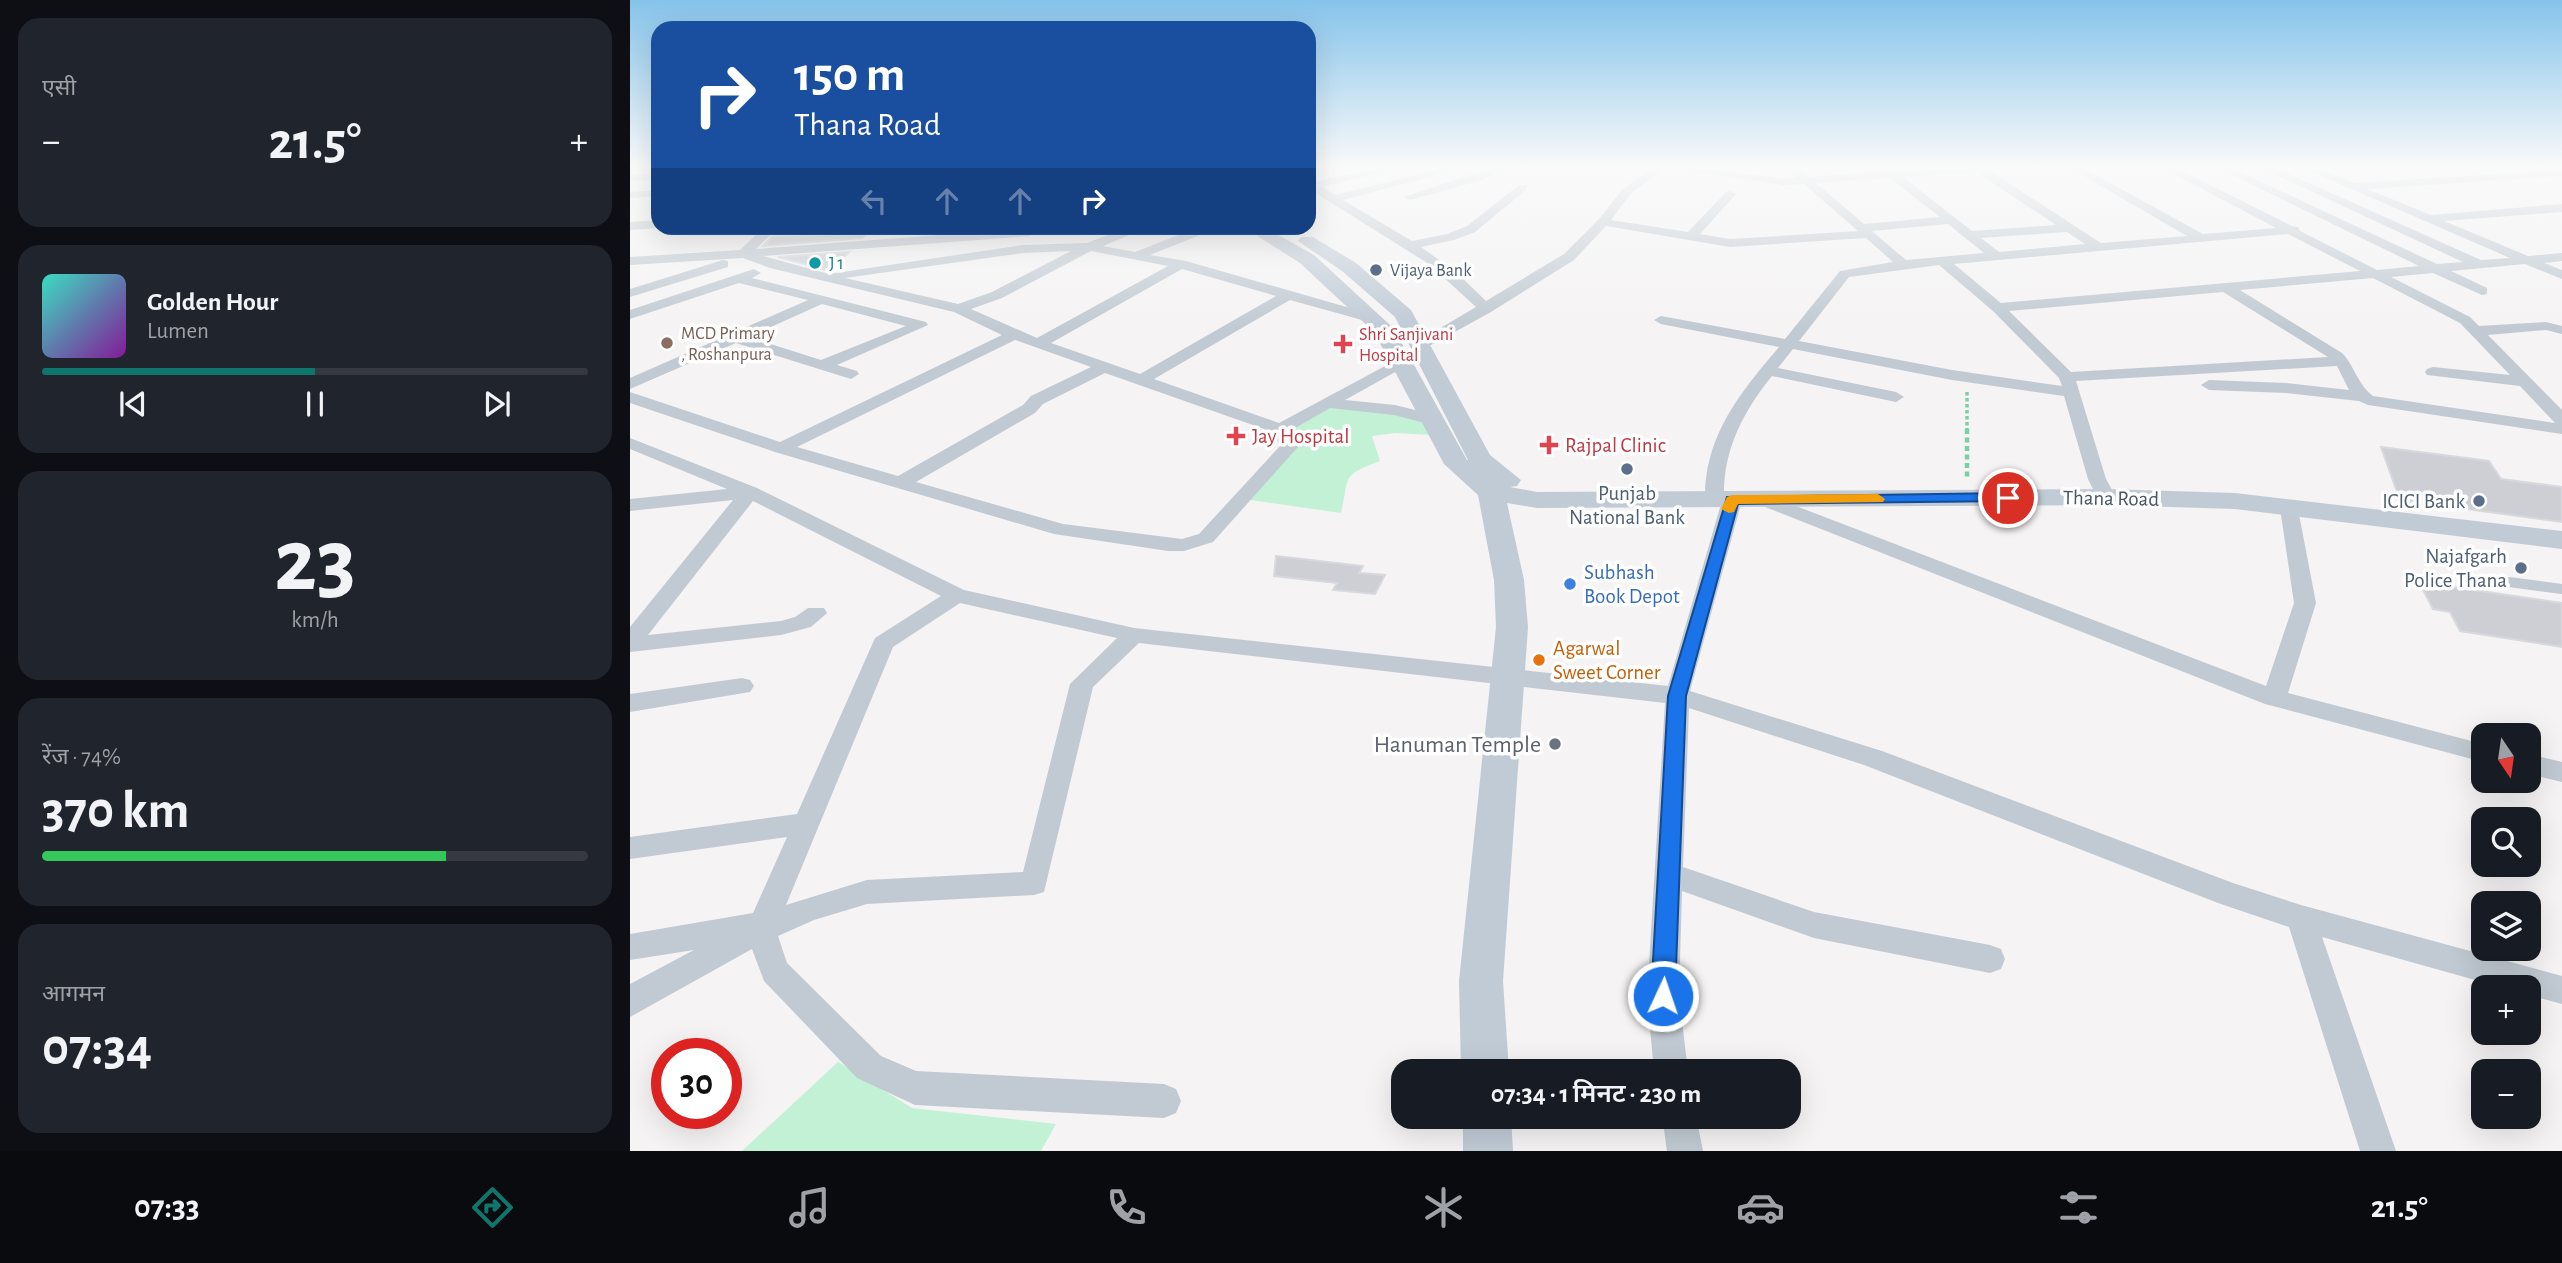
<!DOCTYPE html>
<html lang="hi">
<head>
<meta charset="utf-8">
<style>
	body { margin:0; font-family:"Alegreya Sans","Noto Sans Devanagari",sans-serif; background:#20242c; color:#f1f3f6; height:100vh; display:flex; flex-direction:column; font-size:26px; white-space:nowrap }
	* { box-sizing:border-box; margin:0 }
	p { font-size:23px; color:#9ea1a6 }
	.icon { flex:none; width:38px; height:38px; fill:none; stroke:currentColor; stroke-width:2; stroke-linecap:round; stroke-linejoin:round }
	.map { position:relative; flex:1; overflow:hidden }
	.sheet { display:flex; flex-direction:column; gap:18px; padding:18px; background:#0d0f14; width:630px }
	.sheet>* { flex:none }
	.guide { position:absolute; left:21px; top:21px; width:665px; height:214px; border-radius:21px; box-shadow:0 7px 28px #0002; background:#1a4fa0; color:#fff; overflow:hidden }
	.needle { width:46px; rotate:167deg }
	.tools { position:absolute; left:1841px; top:723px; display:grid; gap:14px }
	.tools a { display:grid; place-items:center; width:70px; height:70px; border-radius:14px; background:#171b24; box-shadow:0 7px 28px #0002; font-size:35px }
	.speed { position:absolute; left:21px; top:1038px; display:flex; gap:14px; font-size:35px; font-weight:700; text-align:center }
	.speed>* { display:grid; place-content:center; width:91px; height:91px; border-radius:50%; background:#171b24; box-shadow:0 7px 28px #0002; line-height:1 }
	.speed .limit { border:10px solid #d22; background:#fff; color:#111 }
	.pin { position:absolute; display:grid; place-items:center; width:60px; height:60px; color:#fff; margin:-30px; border:4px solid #fff; border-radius:50%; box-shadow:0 2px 7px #0007 }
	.me { position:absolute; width:77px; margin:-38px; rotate:3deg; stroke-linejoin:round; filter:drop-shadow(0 0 5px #0008) }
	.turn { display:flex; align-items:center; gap:24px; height:147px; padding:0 28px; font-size:32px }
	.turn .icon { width:91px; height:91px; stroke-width:2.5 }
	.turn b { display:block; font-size:49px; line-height:60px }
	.lanes { display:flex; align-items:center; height:66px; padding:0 28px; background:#0003; justify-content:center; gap:35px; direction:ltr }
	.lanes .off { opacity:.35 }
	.big { font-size:52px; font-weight:600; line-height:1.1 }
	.sheet .card { flex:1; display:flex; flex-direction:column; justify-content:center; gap:10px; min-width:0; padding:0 24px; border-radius:21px; background:#20242c }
	.sheet .dial { align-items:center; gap:0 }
	.dial b { font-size:91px; line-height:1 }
	.song { display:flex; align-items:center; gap:21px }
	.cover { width:84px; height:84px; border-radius:10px; background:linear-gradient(135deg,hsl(170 70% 55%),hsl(290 70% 35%)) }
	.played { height:7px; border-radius:4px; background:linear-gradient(90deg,#0f766e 50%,#363941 50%) }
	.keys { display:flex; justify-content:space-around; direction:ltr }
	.heat { display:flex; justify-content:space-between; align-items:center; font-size:38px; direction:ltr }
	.charge { height:10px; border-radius:5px; background:linear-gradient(90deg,#34c759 74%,#363941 0) }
	.trip { position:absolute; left:761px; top:1059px; width:410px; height:70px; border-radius:21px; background:#171b24; box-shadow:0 7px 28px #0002; font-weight:600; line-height:70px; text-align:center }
	.menu { display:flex; height:112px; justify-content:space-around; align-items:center; background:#090b0e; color:#9ea1a6 }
	.menu .icon { width:49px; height:49px }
	.menu .active { color:#0f766e }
	.menu b { font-size:32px; color:#f1f3f6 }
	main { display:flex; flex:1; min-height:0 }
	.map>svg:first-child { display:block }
	.green { fill:#c3f1d5 }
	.building { fill:#cdcfd5; stroke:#d7d9de; stroke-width:2 }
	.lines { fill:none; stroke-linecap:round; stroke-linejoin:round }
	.path-far1 { stroke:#7ad0a6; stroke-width:3.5; stroke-dasharray:3.5 2.5; stroke-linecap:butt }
	.path { stroke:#7ad0a6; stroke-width:4.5; stroke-dasharray:5 3.5; stroke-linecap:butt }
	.lane { stroke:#c1cad2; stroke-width:10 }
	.street { fill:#c1cad2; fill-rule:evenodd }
	.secondary { fill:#c1cbd6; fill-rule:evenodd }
	.route { fill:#1a73e8; stroke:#114b97; stroke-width:2 }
	.slow { fill:#f59e0b }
	.culture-dot { fill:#0f9aa8; stroke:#fff; stroke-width:2.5 }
	.service-dot { fill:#5c6f8a; stroke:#fff; stroke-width:2.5 }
	.education-dot { fill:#8d6e63; stroke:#fff; stroke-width:2.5 }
	.health-dot { fill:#e0444e; stroke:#fff; stroke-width:2.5 }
	.shop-dot { fill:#3f7fe0; stroke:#fff; stroke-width:2.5 }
	.food-dot { fill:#e8710a; stroke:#fff; stroke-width:2.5 }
	.worship-dot { fill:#6b7280; stroke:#fff; stroke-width:2.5 }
	.labels { text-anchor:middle; stroke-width:7; stroke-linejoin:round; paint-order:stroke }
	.far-culture-label { font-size:18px; fill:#0d838f; stroke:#fff; text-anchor:start }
	.far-service-label { font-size:18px; fill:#4e5e75; stroke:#fff; text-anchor:start }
	.far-education-label { font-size:18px; fill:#785e54; stroke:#fff; text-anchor:start }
	.far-health-label { font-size:18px; fill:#be3a42; stroke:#fff; text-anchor:start }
	.health-label { font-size:21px; fill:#be3a42; stroke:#fff; text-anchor:start }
	.service-label { font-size:21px; fill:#4e5e75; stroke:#fff; text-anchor:end }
	.street-label { font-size:21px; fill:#4a5661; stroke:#fff }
	.shop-label { font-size:21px; fill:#366cbe; stroke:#fff; text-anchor:start }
	.food-label { font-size:21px; fill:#c56008; stroke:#fff; text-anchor:start }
	.near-worship-label { font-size:24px; fill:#5b616d; stroke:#fff; text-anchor:end }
</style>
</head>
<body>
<main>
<section class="sheet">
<div class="card"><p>एसी</p>
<div class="heat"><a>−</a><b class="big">21.5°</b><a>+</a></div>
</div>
<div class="card">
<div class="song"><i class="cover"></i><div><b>Golden Hour</b><p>Lumen</p></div></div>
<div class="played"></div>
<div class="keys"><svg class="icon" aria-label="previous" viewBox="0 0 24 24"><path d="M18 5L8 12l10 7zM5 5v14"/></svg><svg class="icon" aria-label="pause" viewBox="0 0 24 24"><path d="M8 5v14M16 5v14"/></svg><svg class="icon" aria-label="next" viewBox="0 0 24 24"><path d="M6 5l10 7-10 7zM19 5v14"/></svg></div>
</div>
<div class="card dial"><b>23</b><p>km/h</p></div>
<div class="card"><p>रेंज · 74%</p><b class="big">370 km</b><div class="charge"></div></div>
<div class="card"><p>आगमन</p><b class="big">07:34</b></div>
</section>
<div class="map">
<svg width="1932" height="1151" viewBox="0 0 1932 1151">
	<rect width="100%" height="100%" fill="#f5f3f3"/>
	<!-- green -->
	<g class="green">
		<path d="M698,405l98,13 8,17 -39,-2 -23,3 8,25c-40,15 -30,15 -39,52l-97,-14 48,-52 -9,-18z"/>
		<polygon points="208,1062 282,1108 426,1124 411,1151 112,1151"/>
	</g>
	<!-- building -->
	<g class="building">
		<polygon points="201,228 242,228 232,238 133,246 142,237 193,235"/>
		<polygon points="219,252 200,271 148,257"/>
		<polygon points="1751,447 1859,461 1871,479 1932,487 1932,522 1770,500"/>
		<polygon points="646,556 733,566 729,573 755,575 745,594 703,590 707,583 644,576"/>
		<polygon points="1789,582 1932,603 1932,647 1830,631 1820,612 1803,609"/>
	</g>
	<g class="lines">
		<!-- path-far1 -->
		<polyline class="path-far1" points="1337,392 1337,430"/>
		<!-- path -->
		<polyline class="path" points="1337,429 1337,478"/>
		<!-- lane -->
		<polyline class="lane" points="1879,582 1932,589"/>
		<!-- street -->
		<g class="street">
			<path d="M754,167h19l-81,20 13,8 113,-28 14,1 -119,32 69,41 35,-7 20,-8 52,-41h8v4l-52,43 -21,8 -33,7 36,26 29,28 78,-47 35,-35 24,-30 31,-22h40l89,12 14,-1 -11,-11h11l12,10 82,-7 115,-3 -16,4 111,72 86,-7 -119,-69h13l122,67 73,-6 -115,-61h13l118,59 6,1 2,4 77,39 42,-4 -203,-99h13l208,97 26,-2 -204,-95h14l208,93 29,-2 -209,-91h14l40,16 207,-13v6l-195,13 64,26 131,-11v8l-118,9 84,35 34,-3v8l-18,2 18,7v9l-37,-15 -74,7 36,17v6l-5,1 -49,-22 -42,4 79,40 9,9 67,-4 16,4v8l-16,-4 -58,5 74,75v24l-194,-29 -9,-4 -73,-8 -77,-3 -8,-5 8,-5 77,3 63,7 -12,-24 -261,15 30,98 10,18 -10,6 -7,-2 -11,-22 -24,-83 -112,-16 -159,-31 -15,19 118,24 8,5 -8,5 -124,-26c-29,36 -49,74 -48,121l8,-3 10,6 -52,191 192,60 351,132 68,22 261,71v28l-33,-9v-8h-29l-178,-50 74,214h-36l-71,-224 -71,-24 -354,-138 -175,-57 -6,159 131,45 176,33 11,4 4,10 -4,10 -11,4 -176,-35 -132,-47 -3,105 9,75h-34l-7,-75 18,-293 -526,-60 -46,44 -49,205 -10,3 -167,9 -53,16 -36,16 9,27 94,93 35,15 248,13 12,5 5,12 -5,12 -12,5 -249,-13 -58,-27 -93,-97 -12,-32 -122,68v-33l64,-34 -64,10v-26l123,-21 34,-76 -157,22v-22l167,-23 78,-176 66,-42 -188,-95 -105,134 133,-14 14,-4 13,-9h16l3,5 -16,14 -30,8 -151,17v-25l103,-127 -103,11v-12l97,-10 -97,-40v-11l127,50 207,102 170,38 534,58 53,-182h-13c-4,-8 -3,-18 -2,-26 7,-54 41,-93 73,-131l-118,-23 -7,-4 7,-4 124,23 55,-68 53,-9 -27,-24 -136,9 -124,-21 -32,34 -83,52 -71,39 -5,-2 -3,-3 3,-3 61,-36 -47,-43 -120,-75v-8l5,1zM1036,168l117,17 21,-1 54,47 -128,8 -30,-5 36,-40 -6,-3 -4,1 -38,40 -77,-12 20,-27zM1346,172l80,53 -84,6 -69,-54zM1260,178l50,39 -76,7 -48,-41zM1318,224l36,29 -78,7 -34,-29zM1437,232l18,12 -86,8 -18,-14zM1658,234l72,37 -359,32 -47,-39zM1309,265l54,46 66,67 3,8 -110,-16 -153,-29 50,-64zM1743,278l87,45 50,52 -77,-8 -6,2 -2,3 2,3 93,11 35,37 -182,-27c-15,-11 -19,-31 -31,-43l-102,-63zM1593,292l105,65 -257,15 -62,-61zM330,603l157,35 -47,46 -47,188 -156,8 -81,25 107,-258z"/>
			<polygon points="864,167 878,167 852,180 780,200 774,197"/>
			<polygon points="28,174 28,180 0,181 0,175"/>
			<polygon points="28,190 28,196 0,198 0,192"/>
			<polygon points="28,220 29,228 0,230 0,222"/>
			<path d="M133,228h66l-6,4 -52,2 -15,15 274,-21 6,4 -6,4 -267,20 66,18 194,-29 64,-2 38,-15h16l-2,3 -36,15 32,6 61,-24h16l-2,3 -60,24 36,6 192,55 2,3 -7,4 -83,-23 -136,79 125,44 121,-65 6,2 2,3 -2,3 -61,34 50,5 44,11 3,4 -9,5 -39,-10 -64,-7 -40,23 8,16 -85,95 -29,9h-16l-114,-17 -279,-82 -145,-49v-11l150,50 222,-107 -48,-23 -184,-44 -27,-10 -113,7v-8l110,-7zM441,251l-79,41 -34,12 -113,-26 178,-25zM461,251l77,15 -131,72 -66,-29 31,-11zM552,269l94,27 -136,78 -89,-31zM385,340l76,27 -60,29 -8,9 -125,71 -101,-29zM475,373l168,59 7,14 -81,88 -17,5 -119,-15 -147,-42 119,-69 8,-9z"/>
			<polygon points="93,260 98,261 98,267 0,297 0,289"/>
			<path d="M124,269l7,4 -9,5 174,44 2,3 -91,40 20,6 2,3 -8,5 -115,-36 -106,46v-11l178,-78 -69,-17 -109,36v-9zM192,304l84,22 -85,34 -72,-23z"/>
			<polygon points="1132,493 1636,686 1664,603 1650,508 1653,504 1667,504 1686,603 1658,693 1853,744 1853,762 1635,704 1125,503 1122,499 1125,495"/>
			<polygon points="112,678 120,680 124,686 120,692 0,712 0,694"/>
			<polygon points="1899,754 1932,762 1932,782 1899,774"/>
			<polygon points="1032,1116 1066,1116 1073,1151 1037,1151"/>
		</g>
		<!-- secondary -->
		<g class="secondary">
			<polygon points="615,228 636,228 684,255 760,325 764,329 837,460 838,460 765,317 712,271 668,241 671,237 683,237 726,263 781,310 860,455 891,480 887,486 880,487 907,492 1476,489 1605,493 1932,531 1932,549 1605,509 1476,505 907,508 877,503 894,580 898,627 873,981 879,1071 831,1071 829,981 866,627 864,580 848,495 814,464 744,332 670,263"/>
			<polygon points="833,1116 881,1116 883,1151 833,1151"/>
		</g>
	</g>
	<!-- sky -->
	<linearGradient id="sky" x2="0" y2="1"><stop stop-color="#85c3ea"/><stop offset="0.51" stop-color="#fafafa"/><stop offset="1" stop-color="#fafafa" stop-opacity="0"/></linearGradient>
	<rect width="1932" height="328" fill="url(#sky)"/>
	<!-- route -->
	<polygon class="route" points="1378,493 1383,495 1385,498 1383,501 1108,504 1056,696 1045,996 1041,1004 1033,1007 1025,1004 1021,996 1038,696 1097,497"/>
	<!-- slow -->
	<polygon class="slow" points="1248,494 1255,499 1253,502 1108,504 1104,512 1099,513 1091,509 1097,497 1102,495"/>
	<!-- markers -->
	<circle class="culture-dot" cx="185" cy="263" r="7"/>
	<g class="service-dot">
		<circle cx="746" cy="270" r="7"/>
		<circle cx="997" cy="469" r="7"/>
		<circle cx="1849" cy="501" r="7"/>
		<circle cx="1891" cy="568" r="7"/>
	</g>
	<circle class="education-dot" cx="37" cy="343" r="7"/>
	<g class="health-dot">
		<path d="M709.5 333.5h7v7h7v7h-7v7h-7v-7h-7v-7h7z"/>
		<path d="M602.5 425.5h7v7h7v7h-7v7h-7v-7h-7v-7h7z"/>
		<path d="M915.5 434.5h7v7h7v7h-7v7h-7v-7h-7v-7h7z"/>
	</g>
	<circle class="shop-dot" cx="940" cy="584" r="7"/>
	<circle class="food-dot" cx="909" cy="660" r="7"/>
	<circle class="worship-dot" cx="925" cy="744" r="7"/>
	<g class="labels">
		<!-- far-culture labels -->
		<g class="far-culture-label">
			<text x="199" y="269">J 1</text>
		</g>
		<!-- far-service labels -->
		<g class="far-service-label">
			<text x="760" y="276">Vijaya Bank</text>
		</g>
		<!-- far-education labels -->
		<g class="far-education-label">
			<text x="51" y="339">MCD Primary<tspan x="51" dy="21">, Roshanpura</tspan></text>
		</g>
		<!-- far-health labels -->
		<g class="far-health-label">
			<text x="729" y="340">Shri Sanjivani<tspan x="729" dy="21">Hospital</tspan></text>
		</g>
		<!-- health labels -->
		<g class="health-label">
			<text x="622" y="443">Jay Hospital</text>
			<text x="935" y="452">Rajpal Clinic</text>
		</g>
		<!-- service labels -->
		<g class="service-label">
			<text x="997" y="500" text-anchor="middle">Punjab<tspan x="997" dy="24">National Bank</tspan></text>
			<text x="1835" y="508">ICICI Bank</text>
			<text x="1877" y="563">Najafgarh<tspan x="1877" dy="24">Police Thana</tspan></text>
		</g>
		<!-- street labels -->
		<g class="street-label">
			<text transform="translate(1481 498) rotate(1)" y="7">Thana Road</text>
		</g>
		<!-- shop labels -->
		<g class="shop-label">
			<text x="954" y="579">Subhash<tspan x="954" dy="24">Book Depot</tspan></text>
		</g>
		<!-- food labels -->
		<g class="food-label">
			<text x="923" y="655">Agarwal<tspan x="923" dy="24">Sweet Corner</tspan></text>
		</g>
		<!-- near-worship labels -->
		<g class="near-worship-label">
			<text x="911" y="752">Hanuman Temple</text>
		</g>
	</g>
</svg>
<div class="tools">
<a><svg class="needle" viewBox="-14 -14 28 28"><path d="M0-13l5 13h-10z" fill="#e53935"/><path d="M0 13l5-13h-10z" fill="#9ea1a6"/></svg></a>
<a><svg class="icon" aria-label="search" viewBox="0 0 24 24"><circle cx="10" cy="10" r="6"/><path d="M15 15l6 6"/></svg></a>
<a><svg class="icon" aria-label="layers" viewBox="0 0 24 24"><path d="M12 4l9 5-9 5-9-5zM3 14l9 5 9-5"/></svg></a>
<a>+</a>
<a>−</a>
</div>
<div class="speed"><div class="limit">30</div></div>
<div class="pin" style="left:1378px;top:498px;background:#d93025"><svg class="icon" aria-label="arrive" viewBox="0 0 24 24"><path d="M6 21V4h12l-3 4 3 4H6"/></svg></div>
<svg class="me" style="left:1033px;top:996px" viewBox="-20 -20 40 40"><circle r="17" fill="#1a73e8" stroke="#fff" stroke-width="3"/><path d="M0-11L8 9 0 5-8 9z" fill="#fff"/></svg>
<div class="trip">07:34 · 1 मिनट · 230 m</div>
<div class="guide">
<div class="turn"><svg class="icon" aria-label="right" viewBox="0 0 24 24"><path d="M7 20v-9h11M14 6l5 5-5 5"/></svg><div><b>150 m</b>Thana Road</div></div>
<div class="lanes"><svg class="icon off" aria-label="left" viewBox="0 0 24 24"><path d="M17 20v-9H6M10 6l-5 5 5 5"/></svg><svg class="icon off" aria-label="ahead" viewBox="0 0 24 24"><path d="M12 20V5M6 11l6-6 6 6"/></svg><svg class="icon off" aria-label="ahead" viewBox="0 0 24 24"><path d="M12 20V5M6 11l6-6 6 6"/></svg><svg class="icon" aria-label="right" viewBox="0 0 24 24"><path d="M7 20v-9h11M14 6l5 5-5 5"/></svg></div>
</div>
</div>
</main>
<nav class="menu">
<b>07:33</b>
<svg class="icon active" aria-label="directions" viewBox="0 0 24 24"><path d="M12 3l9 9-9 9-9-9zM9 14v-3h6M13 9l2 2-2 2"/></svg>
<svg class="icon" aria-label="music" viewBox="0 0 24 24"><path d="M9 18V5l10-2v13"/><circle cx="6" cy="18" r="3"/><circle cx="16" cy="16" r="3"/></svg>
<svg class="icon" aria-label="phone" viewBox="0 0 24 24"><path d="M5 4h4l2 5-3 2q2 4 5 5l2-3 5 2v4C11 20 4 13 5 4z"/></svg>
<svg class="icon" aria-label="climate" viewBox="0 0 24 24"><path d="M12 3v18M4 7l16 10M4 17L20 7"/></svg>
<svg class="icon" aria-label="car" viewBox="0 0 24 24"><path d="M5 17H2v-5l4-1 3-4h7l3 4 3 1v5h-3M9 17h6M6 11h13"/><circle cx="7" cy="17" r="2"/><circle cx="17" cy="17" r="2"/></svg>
<svg class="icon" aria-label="filters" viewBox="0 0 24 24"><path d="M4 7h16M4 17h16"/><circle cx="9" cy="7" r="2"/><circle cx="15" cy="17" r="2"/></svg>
<b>21.5°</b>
</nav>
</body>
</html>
